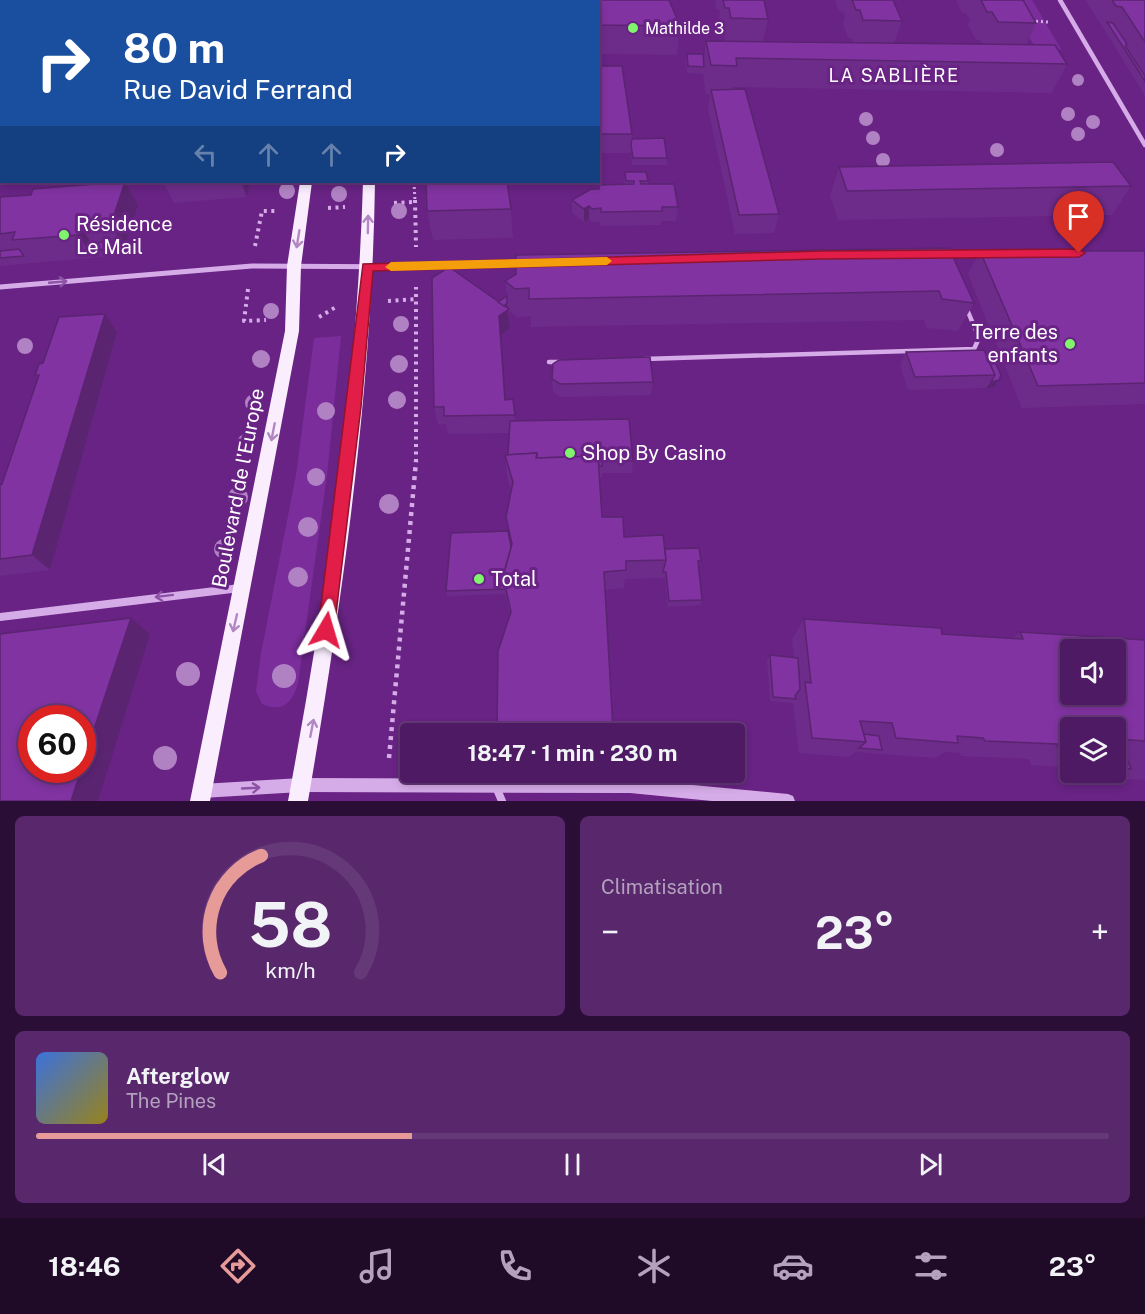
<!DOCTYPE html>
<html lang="fr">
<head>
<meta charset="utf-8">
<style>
	body { margin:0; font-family:"Public Sans",sans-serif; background:#58276c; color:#f1f3f6; height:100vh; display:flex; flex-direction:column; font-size:22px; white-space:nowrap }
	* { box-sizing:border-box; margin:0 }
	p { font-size:20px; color:#b3a1be }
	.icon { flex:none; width:33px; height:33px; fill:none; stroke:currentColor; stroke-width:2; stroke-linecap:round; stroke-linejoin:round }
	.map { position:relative; height:801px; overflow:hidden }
	.panel { display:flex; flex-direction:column; gap:15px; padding:15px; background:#2b0e36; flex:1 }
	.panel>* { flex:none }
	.hud { position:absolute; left:0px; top:0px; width:600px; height:183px; box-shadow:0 3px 9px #0003,0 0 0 2px #653878; background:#1a4fa0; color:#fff; overflow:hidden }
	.fabs { position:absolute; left:1060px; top:639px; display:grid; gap:12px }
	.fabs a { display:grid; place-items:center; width:66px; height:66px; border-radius:6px; background:#4e1a63; box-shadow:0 3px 9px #0003,0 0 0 2px #653878; font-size:30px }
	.speed { position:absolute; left:18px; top:705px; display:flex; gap:12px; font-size:30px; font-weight:700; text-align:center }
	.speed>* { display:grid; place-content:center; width:78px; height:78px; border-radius:50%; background:#4e1a63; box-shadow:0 3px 9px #0003,0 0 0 2px #653878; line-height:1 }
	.speed .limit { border:9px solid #d22; background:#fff; color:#111 }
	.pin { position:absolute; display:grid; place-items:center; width:51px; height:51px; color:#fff; margin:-62px -26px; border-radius:50% 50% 50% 0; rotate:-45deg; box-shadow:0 0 6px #0007 }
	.pin .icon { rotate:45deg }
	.me { position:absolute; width:66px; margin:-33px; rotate:7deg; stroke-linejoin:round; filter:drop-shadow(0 0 4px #0008) }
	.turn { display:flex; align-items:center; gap:21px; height:126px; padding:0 24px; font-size:27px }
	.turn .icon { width:78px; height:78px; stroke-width:2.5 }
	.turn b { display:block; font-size:42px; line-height:51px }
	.lanes { display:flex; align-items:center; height:57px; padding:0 24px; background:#0003; justify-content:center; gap:30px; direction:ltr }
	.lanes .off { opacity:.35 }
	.big { font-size:45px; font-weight:700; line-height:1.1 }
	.panel .card { flex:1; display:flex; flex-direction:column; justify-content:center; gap:9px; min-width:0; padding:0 21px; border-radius:9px; background:#58276c }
	.panel .dial { align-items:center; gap:0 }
	.dial svg { height:156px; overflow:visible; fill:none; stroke:#653878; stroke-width:7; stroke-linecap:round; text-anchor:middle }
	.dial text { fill:#f1f3f6; stroke:none }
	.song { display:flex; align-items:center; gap:18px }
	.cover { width:72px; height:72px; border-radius:9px; background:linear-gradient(135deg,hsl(220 70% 55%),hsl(50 70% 35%)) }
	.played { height:6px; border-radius:3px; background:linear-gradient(90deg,#e69b98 35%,#653878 35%) }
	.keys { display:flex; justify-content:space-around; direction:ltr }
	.heat { display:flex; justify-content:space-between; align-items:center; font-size:33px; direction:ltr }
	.panel .tiles { flex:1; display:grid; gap:15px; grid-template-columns:1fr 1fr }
	.card:last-child { grid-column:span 2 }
	.trip { position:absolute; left:400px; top:723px; width:345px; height:60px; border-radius:6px; background:#4e1a63; box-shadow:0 3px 9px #0003,0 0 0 2px #653878; font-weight:700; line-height:60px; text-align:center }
	.tabs { display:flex; height:96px; justify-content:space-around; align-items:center; background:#1f0a28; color:#b3a1be }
	.tabs .icon { width:42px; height:42px }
	.tabs .current { color:#e69b98 }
	.tabs b { font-size:27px; color:#f1f3f6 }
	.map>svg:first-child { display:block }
	.green { fill:#7b2d9c }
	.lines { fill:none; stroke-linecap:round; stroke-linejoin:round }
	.path-far2 { stroke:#d6ace8; stroke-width:3; stroke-dasharray:2 3; stroke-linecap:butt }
	.path-far1 { stroke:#d6ace8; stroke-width:4; stroke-dasharray:3 4.5; stroke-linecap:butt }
	.path { stroke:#d6ace8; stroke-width:4.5; stroke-dasharray:4 5; stroke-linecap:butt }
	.service { stroke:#d6ace8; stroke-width:4.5 }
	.minor-far2 { stroke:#d6ace8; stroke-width:4.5 }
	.minor-far1 { stroke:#d6ace8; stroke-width:5 }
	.minor { stroke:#d6ace8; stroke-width:8 }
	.tertiary { fill:#d6ace8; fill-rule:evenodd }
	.primary { fill:#faeefe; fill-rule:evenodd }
	.tree { fill:#b082c3 }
	.wall { fill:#6e2c8a }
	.shaded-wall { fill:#5a2471 }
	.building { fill:#8033a1; stroke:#5a2471; stroke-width:1.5; fill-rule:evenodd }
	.oneway { stroke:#b188c1 }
	.oneway2 { stroke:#8e53a7 }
	.route { fill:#e11d48; stroke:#92132f; stroke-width:1.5 }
	.slow { fill:#f59e0b }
	.poi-dot { fill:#81f46e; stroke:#682384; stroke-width:2 }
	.labels { text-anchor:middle; stroke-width:6; stroke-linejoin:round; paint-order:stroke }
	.far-poi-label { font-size:16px; fill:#fff; stroke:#682384; text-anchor:start }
	.far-neighbourhood-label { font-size:18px; letter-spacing:1.5px; fill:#fff; stroke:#682384 }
	.poi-label { font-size:20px; fill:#fff; stroke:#682384; text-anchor:start }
	.street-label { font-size:20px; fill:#fff; stroke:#682384 }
</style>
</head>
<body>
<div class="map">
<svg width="1145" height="801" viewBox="0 0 1145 801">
	<rect width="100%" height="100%" fill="#682384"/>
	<!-- green -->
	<g class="green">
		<polygon points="1003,0 1032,0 1061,49 1041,55"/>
		<path d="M341,336l-14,139 -29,208c-5,20 -16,30 -36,21l-6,-13 5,-38 35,-178 18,-137z"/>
	</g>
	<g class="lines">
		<!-- path-far2 -->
		<g class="path-far2">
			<polyline points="1031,21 1048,22"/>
			<polyline points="414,182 415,201"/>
		</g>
		<!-- path-far1 -->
		<g class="path-far1">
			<polyline points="415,200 416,247"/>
			<polyline points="394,203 414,202"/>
			<polyline points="328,208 345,207"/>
			<polyline points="255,246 262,211 276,211"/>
			<polyline points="248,289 244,321 266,320"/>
			<polyline points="388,301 416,299"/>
			<polyline points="319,317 336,307"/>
			<polyline points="416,462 416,287"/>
		</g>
		<!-- path -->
		<polyline class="path" points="389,758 416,461"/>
		<!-- service -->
		<g class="service">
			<polyline points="644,359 974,349 979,338 966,307"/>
			<polyline points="549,362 561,362"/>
		</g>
		<!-- minor-far2 -->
		<g class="minor-far2">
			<polyline points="1060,0 1145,145"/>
			<polyline points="269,2 290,0"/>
		</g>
		<!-- minor-far1 -->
		<g class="minor-far1">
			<polyline points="944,254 985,254"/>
			<polyline points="0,287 252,266 416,267 523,263"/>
		</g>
		<!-- minor -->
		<g class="minor">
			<polyline points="0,617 240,588"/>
			<polyline points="496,787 502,801"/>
		</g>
		<!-- tertiary -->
		<polygon class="tertiary" points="301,778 630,779 788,794 793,796 795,801 712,801 630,793 301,792 202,798 197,796 195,791 197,786 202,784"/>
		<!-- primary -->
		<g class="primary">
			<rect x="320" y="0" width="10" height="2"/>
			<rect x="370" y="0" width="10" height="2"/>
			<polygon points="300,182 312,182 301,266 299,331 210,801 190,801 285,331 287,266"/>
			<path d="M363,182h12c-3,207 -32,415 -67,619h-20c38,-204 69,-411 75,-619z"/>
		</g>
	</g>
	<!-- trees -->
	<g class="tree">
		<circle cx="1078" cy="80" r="6"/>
		<circle cx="1068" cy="114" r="7"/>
		<circle cx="866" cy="119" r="7"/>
		<circle cx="1093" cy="122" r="7"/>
		<circle cx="1078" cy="134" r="7"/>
		<circle cx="873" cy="138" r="7"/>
		<circle cx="997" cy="150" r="7"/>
		<circle cx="883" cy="160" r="7"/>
		<circle cx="287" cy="191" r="8"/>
		<circle cx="339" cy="194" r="8"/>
		<circle cx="399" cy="211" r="8"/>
		<circle cx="271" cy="311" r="8"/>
		<circle cx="401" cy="324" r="8"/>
		<circle cx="25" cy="346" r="8"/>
		<circle cx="261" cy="359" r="9"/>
		<circle cx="399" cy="364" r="9"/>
		<circle cx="397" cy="400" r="9"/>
		<circle cx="254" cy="403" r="9"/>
		<circle cx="326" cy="411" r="9"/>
		<circle cx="246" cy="443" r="9"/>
		<circle cx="316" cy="477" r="9"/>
		<circle cx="238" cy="497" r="10"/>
		<circle cx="389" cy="504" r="10"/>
		<circle cx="308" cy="527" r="10"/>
		<circle cx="224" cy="549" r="10"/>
		<circle cx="298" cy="577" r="10"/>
		<circle cx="188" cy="674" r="12"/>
		<circle cx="284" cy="676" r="12"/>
		<circle cx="165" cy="758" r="12"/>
	</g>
	<!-- wall -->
	<g class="wall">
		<polygon points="9,0 42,0 41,2 9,2"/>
		<polygon points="669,0 680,26 677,55 598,54 598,2"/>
		<polygon points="715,0 764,0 768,19 763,41 853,43 852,38 848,38 843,23 845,17 843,12 839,11 835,0 893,0 902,21 894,43 982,44 980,40 976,40 968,25 970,20 966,13 962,13 956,0 1023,0 1036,23 1026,45 1067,64 1052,93 733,87 733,89 779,214 774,233 735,234 708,109 710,94 706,94 703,74 687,73 686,61 687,54 704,62 706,41 725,41 725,37 720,36 718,22 720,10 716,9"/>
		<polygon points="1085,0 1145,0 1145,96 1104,29"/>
		<polygon points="0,22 2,22 2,140 0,143 0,74 1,74 0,72"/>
		<polygon points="598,66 632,134 632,139 667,158 667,165 632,165 631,152 631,153 598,153"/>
		<polygon points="839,167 1131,186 1112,215 838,220 830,196"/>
		<polygon points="625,172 648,181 648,184 678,207 676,221 661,221 661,225 600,226 600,222 592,222 589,219 584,222 572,213 572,200 599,189 599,185 624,185"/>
		<polygon points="125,182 138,205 122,255 0,266 0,197 31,195"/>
		<polygon points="163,182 250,182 247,197 174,203"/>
		<polygon points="511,209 513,238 433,240 427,211"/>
		<polygon points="949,248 974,303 958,331 927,328 924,320 531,327 531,316 517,317 509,311 510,328 501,335 505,400 513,399 515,420 633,461 632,473 602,473 602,478 600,478 602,517 624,537 665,549 701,561 699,567 698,567 702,600 700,605 668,607 665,578 625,579 624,588 605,590 613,729 613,734 498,734 497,730 510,615 505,594 447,596 446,591 508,531 506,517 511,490 507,475 505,455 508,455 509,433 448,434 446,424 438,425 434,407 498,302 507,296 505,281"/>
		<polygon points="980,251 1145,251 1145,404 1022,408 968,274"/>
		<polygon points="105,314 117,332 50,570 0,576 0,485 2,484 38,379 35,375 43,363"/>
		<polygon points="984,350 999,380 994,387 986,388 908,390 900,365 906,352"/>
		<polygon points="552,379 653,382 651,395 561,397 553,392"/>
		<polygon points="804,619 942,634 1013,638 1020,632 1145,640 1145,780 1125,779 1123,772 1116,772 1116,728 1071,728 1071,768 1031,765 1029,759 961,756 960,753 945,752 936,758 855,752 849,757 799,753 793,703 770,701 767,660 770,655 794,657 792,639"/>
	</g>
	<!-- shaded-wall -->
	<g class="shaded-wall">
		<polygon points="0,0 8,0 7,2 2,2 2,9 0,6"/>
		<polygon points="0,131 2,133 2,140 0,143"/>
		<polygon points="125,182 138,205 122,255 118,248 120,241 111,224"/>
		<polygon points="241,182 250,182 247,197"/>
		<polygon points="589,206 589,219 584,222 584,209"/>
		<polygon points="81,227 96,250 89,251 78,235"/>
		<polygon points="507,303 510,328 501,335 507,417 496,311"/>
		<polygon points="105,314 117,332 50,570 32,555"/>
		<polygon points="999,380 994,387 986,388 991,382"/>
		<polygon points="131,618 150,634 98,801 71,801 81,770 82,770 82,765"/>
	</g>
	<!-- building -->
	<g class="building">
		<polygon points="171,0 247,0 246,2 161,2 162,1"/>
		<polygon points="252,0 265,0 265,2 251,2"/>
		<rect x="422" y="0" width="64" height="2"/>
		<polygon points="486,0 669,0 680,26 598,25 598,2 486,2"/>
		<polygon points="723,0 764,0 768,19 731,18 729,8 725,8"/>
		<polygon points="852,0 893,0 902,21 863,20 860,10 856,10"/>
		<polygon points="981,0 1023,0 1036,23 998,22 992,12 987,12"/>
		<polygon points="1112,0 1145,0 1145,42 1122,7 1116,6"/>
		<rect x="0" y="22" width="2" height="19"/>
		<polygon points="1107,22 1113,23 1127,44 1125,46 1145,76 1145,81"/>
		<polygon points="706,41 1055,45 1067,64 736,58 737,66 711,65"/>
		<polygon points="2,45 2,60 0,60 0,48"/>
		<polygon points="687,54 703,54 704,67 688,66"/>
		<polygon points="598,66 622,66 632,134 598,134"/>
		<rect x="0" y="74" width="2" height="37"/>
		<polygon points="745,89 779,214 739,215 711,90"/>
		<polygon points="664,138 667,158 633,158 631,145 632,139"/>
		<polygon points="1113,162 1131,186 847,191 839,167"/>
		<polygon points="625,172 646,172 648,181 640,181 641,184 674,184 678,207 662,207 662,211 601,212 601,208 592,209 589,206 584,209 572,200 591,189 599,189 599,185 634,184 634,181 626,181"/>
		<polygon points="120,182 125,182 111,224 81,227 78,235 12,240 15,232 0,234 0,197 31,195 33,189"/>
		<polygon points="426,182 507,182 511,209 427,211"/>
		<polygon points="120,241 118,248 89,251 91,243"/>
		<polygon points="949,248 974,303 942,299 939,291 529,299 529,288 515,289 505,281 516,274 516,255"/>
		<polygon points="19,249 24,256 0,258 0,251"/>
		<polygon points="980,251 1145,251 1145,383 1038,386"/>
		<polygon points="449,267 509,309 499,316 505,400 513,399 515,415 444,416 444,407 434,407 432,278"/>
		<polygon points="507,296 507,303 504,306 498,302"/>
		<polygon points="105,314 32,555 0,559 0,485 2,484 39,375 35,375 39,364 43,363 59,317"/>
		<polygon points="984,350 995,375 915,377 906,352"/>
		<polygon points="650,357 653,382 560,384 552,379 553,364 559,360"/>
		<polygon points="988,359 995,362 1001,375 999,380 991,382 995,375"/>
		<polygon points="629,419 633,461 602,460 602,466 599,466 598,456 537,458 537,453 508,455 510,421"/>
		<polygon points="537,453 536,458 598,456 602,517 623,517 624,537 663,535 666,560 626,561 626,570 604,572 613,729 497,730 498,651 511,612 503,576 512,544 506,517 513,482 505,455"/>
		<polygon points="508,531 511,547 503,576 505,589 446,591 451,533"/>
		<polygon points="699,548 701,561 698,561 702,600 669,601 666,572 663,572 666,560 665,549"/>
		<polygon points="131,618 82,765 82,718 32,718 32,770 81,770 71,801 0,801 0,634"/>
		<path d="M804,619l137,9 1,6 47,3 34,2 -3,-7 125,8v101l-27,-2 5,16h-7v-27h-45v23l-12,-1 -2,-6 -72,-3 -2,-3 -26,-2 1,7 -62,-5 -4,-15 -32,-2 6,21 -54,-4 -7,-56 6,1zM1071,650h45v44h-45z"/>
		<polygon points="770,655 798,658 800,689 795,696 796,699 773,697"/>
		<polygon points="864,734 879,736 882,750 859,748 866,742"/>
		<polygon points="1122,753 1125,753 1131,769 1116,768 1116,759 1123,755"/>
	</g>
	<!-- one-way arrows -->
	<defs><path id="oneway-shaft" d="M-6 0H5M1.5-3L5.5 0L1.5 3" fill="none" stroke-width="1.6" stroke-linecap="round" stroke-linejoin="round" transform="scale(1.5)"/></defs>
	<g class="oneway">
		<use href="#oneway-shaft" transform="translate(368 224) rotate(-89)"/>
		<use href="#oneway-shaft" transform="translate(298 239) rotate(99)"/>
		<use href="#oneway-shaft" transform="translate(273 432) rotate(101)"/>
		<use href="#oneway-shaft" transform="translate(235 623) rotate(103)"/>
		<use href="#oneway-shaft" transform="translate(312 728) rotate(-79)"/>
	</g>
	<g class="oneway2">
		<use href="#oneway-shaft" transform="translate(58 282) rotate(-5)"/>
		<use href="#oneway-shaft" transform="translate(164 596) rotate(173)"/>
		<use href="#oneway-shaft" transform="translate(251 788) rotate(-3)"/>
	</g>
	<!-- route -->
	<polygon class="route" points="1079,249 1085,253 1079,257 821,259 373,271 361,407 334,630 332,636 326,638 320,636 318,630 363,264 821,251"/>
	<!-- slow -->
	<polygon class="slow" points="607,257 612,261 607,265 391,271 385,267 391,262"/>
	<!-- markers -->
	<g class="poi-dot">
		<circle cx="633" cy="28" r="6"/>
		<circle cx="64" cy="235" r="6"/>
		<circle cx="1070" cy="344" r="6"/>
		<circle cx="570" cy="453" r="6"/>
		<circle cx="479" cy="579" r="6"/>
	</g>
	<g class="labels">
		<!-- far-poi labels -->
		<g class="far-poi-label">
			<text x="645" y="34">Mathilde 3</text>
		</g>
		<!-- far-neighbourhood labels -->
		<g class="far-neighbourhood-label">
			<text x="894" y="82">LA SABLIÈRE</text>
		</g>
		<!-- poi labels -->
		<g class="poi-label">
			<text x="76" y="231">Résidence<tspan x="76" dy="23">Le Mail</tspan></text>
			<text x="1058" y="339" text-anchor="end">Terre des<tspan x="1058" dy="23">enfants</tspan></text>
			<text x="582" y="460">Shop By Casino</text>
			<text x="491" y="586">Total</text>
		</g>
		<!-- street labels -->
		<g class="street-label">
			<text transform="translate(238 488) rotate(-79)" y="7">Boulevard de l'Europe</text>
		</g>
	</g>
</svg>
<div class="fabs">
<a><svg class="icon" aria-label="sound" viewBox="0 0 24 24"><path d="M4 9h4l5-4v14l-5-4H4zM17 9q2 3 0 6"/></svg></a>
<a><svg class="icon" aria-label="layers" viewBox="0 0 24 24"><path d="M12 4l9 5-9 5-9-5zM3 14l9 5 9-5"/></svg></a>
</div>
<div class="speed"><div class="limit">60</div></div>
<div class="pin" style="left:1079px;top:253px;background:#d93025"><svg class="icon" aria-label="arrive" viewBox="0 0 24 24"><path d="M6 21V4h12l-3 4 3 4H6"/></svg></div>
<svg class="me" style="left:326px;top:630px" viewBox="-20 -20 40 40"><path d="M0-17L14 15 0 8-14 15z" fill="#e11d48" stroke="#fff" stroke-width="4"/></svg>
<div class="trip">18:47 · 1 min · 230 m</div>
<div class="hud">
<div class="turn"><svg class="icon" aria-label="right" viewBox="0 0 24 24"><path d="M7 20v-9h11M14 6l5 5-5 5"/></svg><div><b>80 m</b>Rue David Ferrand</div></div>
<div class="lanes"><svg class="icon off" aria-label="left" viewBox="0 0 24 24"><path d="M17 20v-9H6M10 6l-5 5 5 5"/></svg><svg class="icon off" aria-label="ahead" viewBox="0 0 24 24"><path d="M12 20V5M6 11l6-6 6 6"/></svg><svg class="icon off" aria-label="ahead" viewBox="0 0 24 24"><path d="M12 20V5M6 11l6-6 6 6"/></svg><svg class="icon" aria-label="right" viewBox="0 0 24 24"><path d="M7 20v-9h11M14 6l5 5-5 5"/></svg></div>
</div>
</div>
<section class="panel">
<div class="tiles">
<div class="card dial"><svg viewBox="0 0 100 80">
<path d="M14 69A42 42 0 1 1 86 69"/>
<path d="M14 69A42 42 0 0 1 35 9" stroke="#e69b98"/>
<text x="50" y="56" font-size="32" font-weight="700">58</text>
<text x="50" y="72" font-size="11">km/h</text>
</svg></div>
<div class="card"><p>Climatisation</p>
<div class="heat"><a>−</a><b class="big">23°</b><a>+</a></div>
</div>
<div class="card">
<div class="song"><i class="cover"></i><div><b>Afterglow</b><p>The Pines</p></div></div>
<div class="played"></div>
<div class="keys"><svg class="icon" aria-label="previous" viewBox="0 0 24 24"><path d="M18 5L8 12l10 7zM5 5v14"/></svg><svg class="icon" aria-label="pause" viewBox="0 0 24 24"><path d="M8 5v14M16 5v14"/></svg><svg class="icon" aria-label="next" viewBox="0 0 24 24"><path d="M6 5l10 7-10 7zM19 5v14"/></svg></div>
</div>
</div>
</section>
<nav class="tabs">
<b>18:46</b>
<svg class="icon current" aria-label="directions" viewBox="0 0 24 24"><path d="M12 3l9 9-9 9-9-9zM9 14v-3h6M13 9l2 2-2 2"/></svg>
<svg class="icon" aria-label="music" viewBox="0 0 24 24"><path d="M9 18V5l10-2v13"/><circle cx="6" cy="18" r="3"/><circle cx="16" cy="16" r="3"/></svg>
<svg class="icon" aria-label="phone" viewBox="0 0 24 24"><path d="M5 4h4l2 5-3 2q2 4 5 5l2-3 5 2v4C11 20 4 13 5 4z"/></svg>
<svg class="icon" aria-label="climate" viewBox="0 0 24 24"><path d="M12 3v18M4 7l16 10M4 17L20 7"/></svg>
<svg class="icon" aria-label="car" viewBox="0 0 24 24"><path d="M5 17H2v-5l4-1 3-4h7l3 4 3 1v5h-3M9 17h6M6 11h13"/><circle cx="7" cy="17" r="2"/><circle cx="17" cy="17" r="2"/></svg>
<svg class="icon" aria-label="filters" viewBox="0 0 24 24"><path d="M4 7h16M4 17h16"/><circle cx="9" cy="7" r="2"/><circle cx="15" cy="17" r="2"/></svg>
<b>23°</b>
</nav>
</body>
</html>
